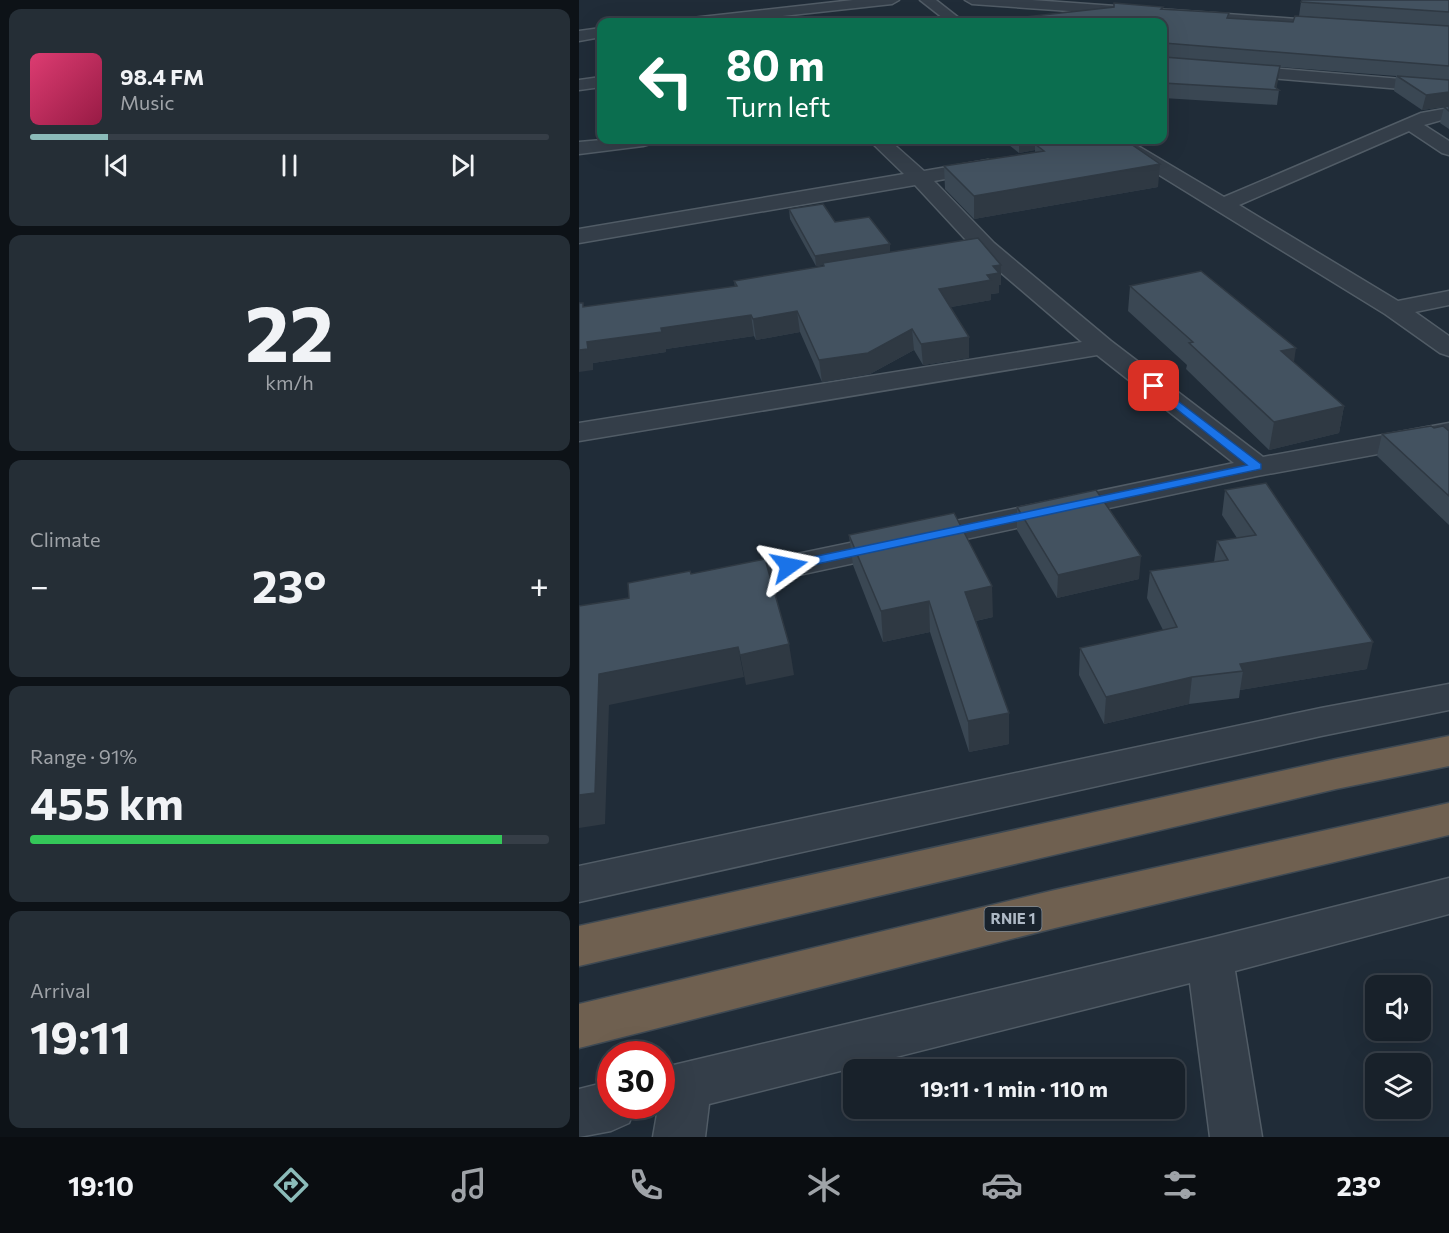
<!DOCTYPE html>
<html lang="en">
<head>
<meta charset="utf-8">
<style>
	body { margin:0; font-family:Commissioner,sans-serif; background:#252e36; color:#f1f3f6; height:100vh; display:flex; flex-direction:column; font-size:22px; white-space:nowrap }
	* { box-sizing:border-box; margin:0 }
	p { font-size:20px; color:#9fa3a8 }
	.icon { flex:none; width:33px; height:33px; fill:none; stroke:currentColor; stroke-width:2; stroke-linecap:round; stroke-linejoin:round }
	.map { position:relative; flex:1; overflow:hidden }
	.details { display:flex; flex-direction:column; gap:9px; padding:9px; background:#0d1217; width:579px }
	.details>* { flex:none }
	.banner { position:absolute; left:18px; top:18px; width:570px; height:126px; border-radius:12px; box-shadow:0 6px 24px #0002,0 0 0 2px #363e47; background:#0b6e4f; color:#fff; overflow:hidden }
	.fabs { position:absolute; left:786px; top:975px; display:grid; gap:12px }
	.fabs a { display:grid; place-items:center; width:66px; height:66px; border-radius:12px; background:#18212a; box-shadow:0 6px 24px #0002,0 0 0 2px #363e47; font-size:30px }
	.speed { position:absolute; left:18px; top:1041px; display:flex; gap:12px; font-size:30px; font-weight:700; text-align:center }
	.speed>* { display:grid; place-content:center; width:78px; height:78px; border-radius:50%; background:#18212a; box-shadow:0 6px 24px #0002,0 0 0 2px #363e47; line-height:1 }
	.speed .limit { border:9px solid #d22; background:#fff; color:#111 }
	.pin { position:absolute; display:grid; place-items:center; width:51px; height:51px; color:#fff; margin:-26px; border-radius:12px; box-shadow:0 3px 9px #0006 }
	.me { position:absolute; width:66px; margin:-33px; rotate:78deg; stroke-linejoin:round; filter:drop-shadow(0 0 4px #0008) }
	.turn { display:flex; align-items:center; gap:21px; height:126px; padding:0 30px; font-size:27px }
	.turn .icon { width:78px; height:78px; stroke-width:2.5 }
	.turn b { display:block; font-size:42px; line-height:51px }
	.big { font-size:45px; font-weight:700; line-height:1.1 }
	.details .tile { flex:1; display:flex; flex-direction:column; justify-content:center; gap:9px; min-width:0; padding:0 21px; border-radius:12px; background:#252e36 }
	.details .dial { align-items:center; gap:0 }
	.dial b { font-size:78px; line-height:1 }
	.song { display:flex; align-items:center; gap:18px }
	.cover { width:72px; height:72px; border-radius:9px; background:linear-gradient(135deg,hsl(340 70% 55%),hsl(340 70% 35%)) }
	.played { height:6px; border-radius:3px; background:linear-gradient(90deg,#8bbbb9 15%,#363e47 15%) }
	.keys { display:flex; justify-content:space-around; direction:ltr }
	.heat { display:flex; justify-content:space-between; align-items:center; font-size:33px; direction:ltr }
	.charge { height:9px; border-radius:4px; background:linear-gradient(90deg,#34c759 91%,#363e47 0) }
	.trip { position:absolute; left:264px; top:1059px; width:342px; height:60px; border-radius:12px; background:#18212a; box-shadow:0 6px 24px #0002,0 0 0 2px #363e47; font-weight:700; line-height:60px; text-align:center }
	.menu { display:flex; height:96px; justify-content:space-around; align-items:center; background:#0a0d11; color:#9fa3a8 }
	.menu .icon { width:42px; height:42px }
	.menu .on { color:#8bbbb9 }
	.menu b { font-size:27px; color:#f1f3f6 }
	main { display:flex; flex:1; min-height:0 }
	.map>svg:first-child { display:block }
	.lines { fill:none; stroke-linecap:round; stroke-linejoin:round }
	.street-casing { stroke:#515c66; stroke-width:3 }
	.highway-casing { stroke:#3e4953; stroke-width:3 }
	.street { fill:#343e49; fill-rule:evenodd }
	.highway { fill:#6f6050; fill-rule:evenodd }
	.wall { fill:#3a4753 }
	.shaded-wall { fill:#2f3943 }
	.building { fill:#435260; stroke:#2f3943; stroke-width:1.5 }
	.route { fill:#1a73e8; stroke:#114b97; stroke-width:1.5 }
	.labels { text-anchor:middle; stroke-width:4.5; stroke-linejoin:round; paint-order:stroke }
	.shield { fill:#19232d; stroke:#818c97; stroke-width:1.5 }
	.shield-label { font-size:15px; font-weight:bold; fill:#aeb9c5 }
</style>
</head>
<body>
<main>
<section class="details">
<div class="tile">
<div class="song"><i class="cover"></i><div><b>98.4 FM</b><p>Music</p></div></div>
<div class="played"></div>
<div class="keys"><svg class="icon" aria-label="previous" viewBox="0 0 24 24"><path d="M18 5L8 12l10 7zM5 5v14"/></svg><svg class="icon" aria-label="pause" viewBox="0 0 24 24"><path d="M8 5v14M16 5v14"/></svg><svg class="icon" aria-label="next" viewBox="0 0 24 24"><path d="M6 5l10 7-10 7zM19 5v14"/></svg></div>
</div>
<div class="tile dial"><b>22</b><p>km/h</p></div>
<div class="tile"><p>Climate</p>
<div class="heat"><a>−</a><b class="big">23°</b><a>+</a></div>
</div>
<div class="tile"><p>Range · 91%</p><b class="big">455 km</b><div class="charge"></div></div>
<div class="tile"><p>Arrival</p><b class="big">19:11</b></div>
</section>
<div class="map">
<svg width="870" height="1137" viewBox="0 0 870 1137">
	<rect width="100%" height="100%" fill="#202c38"/>
	<g class="lines">
		<defs>
			<g id="street">
				<polygon points="274,0 320,0 313,4 149,22 106,22 113,18"/>
				<polygon points="341,0 357,0 385,22 369,22"/>
				<polygon points="386,0 453,0 759,22 766,26 759,30 393,4"/>
				<polygon points="22,28 22,37 0,41 0,31"/>
				<polygon points="584,59 870,83 870,93 584,69"/>
				<polygon points="22,77 22,87 0,90 0,80"/>
				<polygon points="870,108 870,118 845,125 870,141 870,155 863,153 830,131 660,205 819,301 870,291 870,305 836,312 870,336 870,356 861,353 806,314 530,144 528,140 549,140 645,197 842,113"/>
				<polygon points="23,140 73,140 71,144 64,146 0,154 0,142"/>
				<polygon points="290,140 310,140 345,171 409,160 416,162 419,166 416,170 355,181 415,243 532,341 684,457 870,423 870,441 678,476 146,591 134,588 129,580 134,572 146,569 655,463 518,355 0,441 0,423 503,342 399,253 336,185 0,243 0,229 325,174"/>
				<polygon points="870,684 870,710 742,736 0,902 0,866 742,708"/>
				<polygon points="870,878 870,914 656,971 683,1137 631,1137 611,983 130,1104 126,1137 74,1137 78,1114 64,1109 63,1106 82,1106 82,1068 631,938"/>
				<polygon points="32,1081 32,1106 57,1106 50,1123 32,1131 0,1137 0,1089"/>
			</g>
			<g id="highway">
				<polygon points="870,736 870,766 757,789 0,966 0,926 757,759"/>
				<polygon points="870,803 870,835 476,928 0,1048 0,1004 476,890"/>
			</g>
		</defs>
		<!-- street casing -->
		<use href="#street" class="street-casing"/>
		<!-- highway casing -->
		<use href="#highway" class="highway-casing"/>
		<!-- street -->
		<use href="#street" class="street"/>
		<!-- highway -->
		<use href="#highway" class="highway"/>
	</g>
	<!-- wall -->
	<g class="wall">
		<polygon points="870,0 870,26 720,16 722,2"/>
		<polygon points="583,9 650,13 649,18 714,22 870,26 870,129 861,123 865,107 843,110 815,91 817,76 701,67 697,88 700,90 698,105 584,98"/>
		<polygon points="424,140 546,140 579,187 395,219 366,189 365,166 456,152 456,150 440,153"/>
		<polygon points="210,209 256,222 311,244 311,252 422,265 422,285 420,285 420,293 412,294 412,300 372,307 390,358 344,365 335,350 291,374 243,382 221,332 177,340 175,336 87,349 87,352 14,363 14,370 5,307 156,287 155,281 244,266 244,265 237,266 211,219"/>
		<polygon points="551,286 715,363 765,406 760,433 690,450 607,369 608,365 549,311"/>
		<polygon points="855,428 870,431 870,525 798,456 803,434"/>
		<polygon points="646,490 788,669 661,690 660,698 610,704 525,724 500,675 501,648 584,630 568,598 571,571 635,562 638,541 658,538 643,515"/>
		<polygon points="438,507 560,579 478,598 438,530"/>
		<polygon points="270,535 414,617 397,621 430,713 430,744 390,752 351,632 304,642 274,565"/>
	</g>
	<!-- shaded-wall -->
	<g class="shaded-wall">
		<polygon points="701,66 699,81 697,90 695,89"/>
		<polygon points="870,92 870,106 843,110 847,95"/>
		<polygon points="440,140 525,140 456,144 456,150 440,153"/>
		<polygon points="581,164 579,187 395,219 395,196"/>
		<polygon points="311,244 311,254 244,263 244,265 237,266 236,256"/>
		<polygon points="422,265 422,285 420,285 420,293 412,294 412,300 361,309 360,289 408,275 414,266"/>
		<polygon points="218,311 221,332 177,340 174,319"/>
		<polygon points="172,315 175,336 87,349 87,352 14,363 14,370 0,372 0,350 8,342 82,328"/>
		<polygon points="333,329 335,350 291,374 243,382 240,360"/>
		<polygon points="390,337 390,358 344,365 342,344"/>
		<polygon points="717,348 713,375 702,351"/>
		<polygon points="765,406 760,433 690,450 695,422"/>
		<polygon points="562,556 560,579 478,598 479,575"/>
		<polygon points="413,586 414,617 387,623 386,592"/>
		<polygon points="350,601 351,632 304,642 302,611"/>
		<polygon points="794,642 788,669 661,690 664,671 661,664"/>
		<polygon points="210,644 215,675 167,685 161,655"/>
		<polygon points="159,647 165,677 30,705 26,824 0,828 0,795 20,674"/>
		<polygon points="613,677 610,704 525,724 527,697"/>
		<polygon points="430,713 430,744 390,752 389,721"/>
	</g>
	<!-- building -->
	<g class="building">
		<polygon points="723,0 870,0 870,12 722,2"/>
		<polygon points="535,3 584,7 582,9 650,13 648,18 714,22 716,16 870,26 870,66 585,43 584,44 584,22 428,22 428,19 535,7"/>
		<polygon points="584,49 585,57 701,66 696,87 700,90 584,83"/>
		<polygon points="818,76 870,80 870,92 847,95"/>
		<polygon points="870,106 870,111 865,107"/>
		<polygon points="481,140 546,140 581,164 395,196 365,166 465,151 456,144"/>
		<polygon points="244,204 256,222 290,217 311,244 236,256 210,209"/>
		<polygon points="399,238 422,265 414,266 420,273 408,275 412,280 360,289 390,337 342,344 333,329 289,353 240,360 218,311 174,319 172,315 82,328 83,332 8,342 9,349 0,350 0,303 4,303 4,307 158,286 155,281 245,266 244,263"/>
		<polygon points="622,271 717,348 702,351 765,406 695,422 610,343 614,342 551,286"/>
		<polygon points="852,426 855,428 864,426 870,431 870,496 803,434"/>
		<polygon points="687,483 794,642 661,664 664,671 613,677 527,697 501,648 598,627 571,571 649,560 638,541 677,535 646,490"/>
		<polygon points="517,490 562,556 479,575 438,507"/>
		<polygon points="375,513 413,586 386,592 430,713 389,721 350,601 302,611 270,535"/>
		<polygon points="186,559 210,644 161,655 159,647 20,674 16,793 0,795 0,606 50,598 49,583 111,571 112,574"/>
	</g>
	<!-- route -->
	<polygon class="route" points="575,383 682,464 682,469 210,570 203,566 210,562 668,465 571,388 569,386"/>
	<g class="labels">
		<!-- shield labels -->
		<rect class="shield" x="405.5" y="907" width="57" height="24" rx="4.5"/>
		<g class="shield-label">
			<text x="434" y="924">RNIE 1</text>
		</g>
	</g>
</svg>
<div class="fabs">
<a><svg class="icon" aria-label="sound" viewBox="0 0 24 24"><path d="M4 9h4l5-4v14l-5-4H4zM17 9q2 3 0 6"/></svg></a>
<a><svg class="icon" aria-label="layers" viewBox="0 0 24 24"><path d="M12 4l9 5-9 5-9-5zM3 14l9 5 9-5"/></svg></a>
</div>
<div class="speed"><div class="limit">30</div></div>
<div class="pin" style="left:575px;top:386px;background:#d93025"><svg class="icon" aria-label="arrive" viewBox="0 0 24 24"><path d="M6 21V4h12l-3 4 3 4H6"/></svg></div>
<svg class="me" style="left:210px;top:566px" viewBox="-20 -20 40 40"><path d="M0-17L14 15 0 8-14 15z" fill="#1a73e8" stroke="#fff" stroke-width="4"/></svg>
<div class="trip">19:11 · 1 min · 110 m</div>
<div class="banner">
<div class="turn"><svg class="icon" aria-label="left" viewBox="0 0 24 24"><path d="M17 20v-9H6M10 6l-5 5 5 5"/></svg><div><b>80 m</b>Turn left</div></div>
</div>
</div>
</main>
<nav class="menu">
<b>19:10</b>
<svg class="icon on" aria-label="directions" viewBox="0 0 24 24"><path d="M12 3l9 9-9 9-9-9zM9 14v-3h6M13 9l2 2-2 2"/></svg>
<svg class="icon" aria-label="music" viewBox="0 0 24 24"><path d="M9 18V5l10-2v13"/><circle cx="6" cy="18" r="3"/><circle cx="16" cy="16" r="3"/></svg>
<svg class="icon" aria-label="phone" viewBox="0 0 24 24"><path d="M5 4h4l2 5-3 2q2 4 5 5l2-3 5 2v4C11 20 4 13 5 4z"/></svg>
<svg class="icon" aria-label="climate" viewBox="0 0 24 24"><path d="M12 3v18M4 7l16 10M4 17L20 7"/></svg>
<svg class="icon" aria-label="car" viewBox="0 0 24 24"><path d="M5 17H2v-5l4-1 3-4h7l3 4 3 1v5h-3M9 17h6M6 11h13"/><circle cx="7" cy="17" r="2"/><circle cx="17" cy="17" r="2"/></svg>
<svg class="icon" aria-label="filters" viewBox="0 0 24 24"><path d="M4 7h16M4 17h16"/><circle cx="9" cy="7" r="2"/><circle cx="15" cy="17" r="2"/></svg>
<b>23°</b>
</nav>
</body>
</html>
